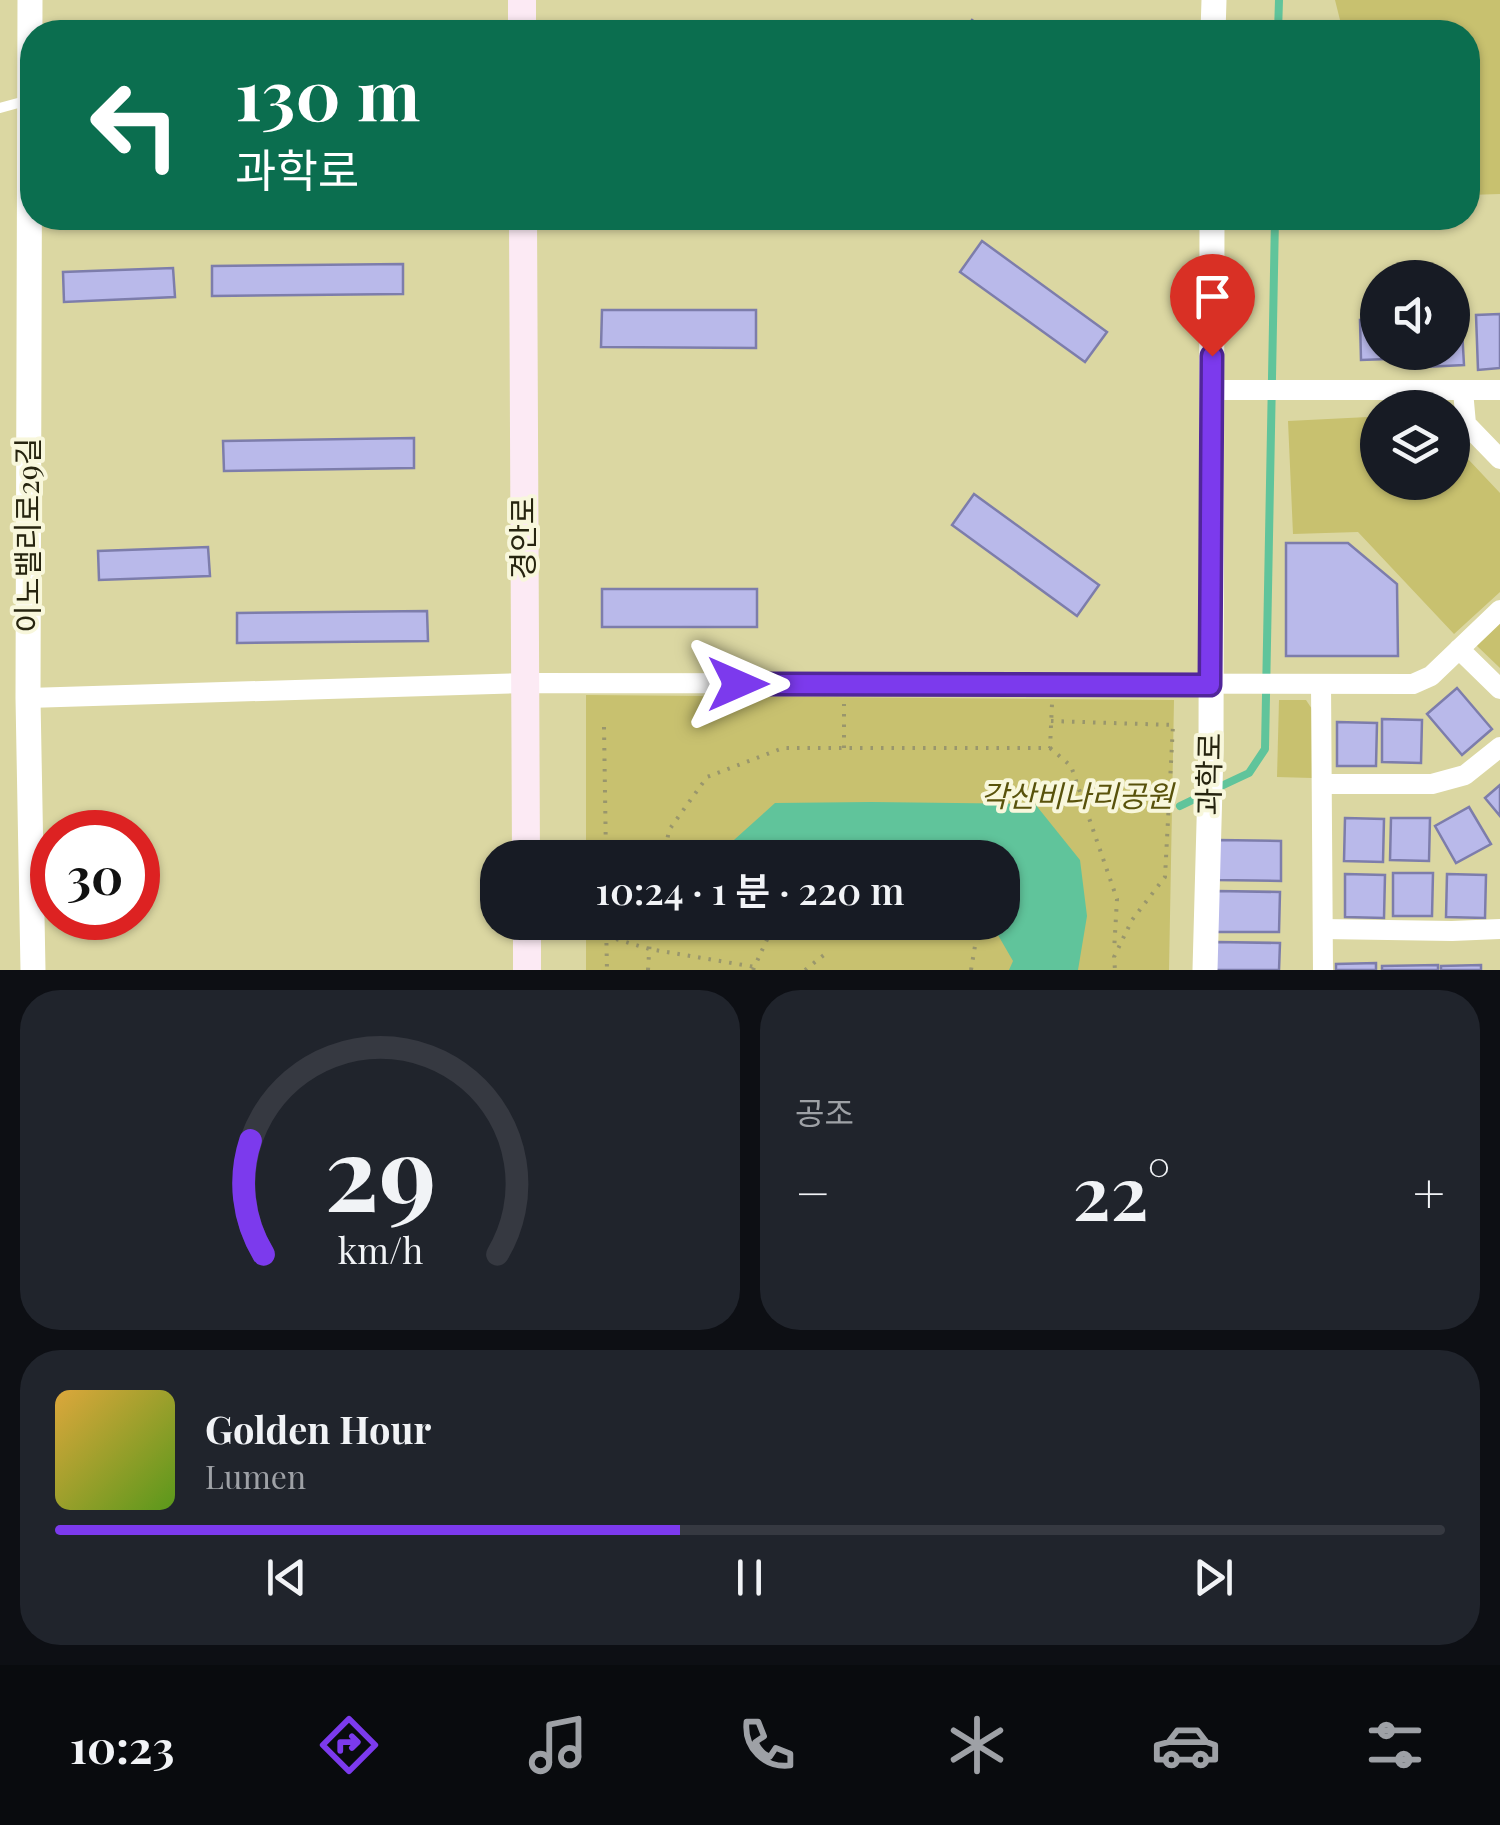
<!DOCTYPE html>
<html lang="ko">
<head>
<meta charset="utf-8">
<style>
	body { margin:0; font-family:"Playfair Display","Noto Sans KR",serif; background:#20242c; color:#f1f3f6; height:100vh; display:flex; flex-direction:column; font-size:38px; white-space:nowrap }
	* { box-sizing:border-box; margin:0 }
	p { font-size:32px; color:#9ea1a6 }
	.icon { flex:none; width:55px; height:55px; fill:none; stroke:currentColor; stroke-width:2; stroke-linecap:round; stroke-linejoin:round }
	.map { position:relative; height:970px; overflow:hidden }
	.details { display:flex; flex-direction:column; gap:20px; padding:20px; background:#0d0f14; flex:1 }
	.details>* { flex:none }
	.top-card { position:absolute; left:20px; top:20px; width:1460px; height:210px; border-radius:40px; box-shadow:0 2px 8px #0004; background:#0b6e4f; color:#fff; overflow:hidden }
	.buttons { position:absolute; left:1360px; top:260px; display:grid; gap:20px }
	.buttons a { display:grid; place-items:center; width:110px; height:110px; border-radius:50%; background:#171b24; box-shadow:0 2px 8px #0004; font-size:50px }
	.speed { position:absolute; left:30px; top:810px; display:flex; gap:20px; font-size:50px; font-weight:700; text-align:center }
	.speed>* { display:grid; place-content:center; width:130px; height:130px; border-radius:50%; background:#171b24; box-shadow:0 2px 8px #0004; line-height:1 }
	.speed .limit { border:15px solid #d22; background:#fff; color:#111 }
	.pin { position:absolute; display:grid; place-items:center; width:85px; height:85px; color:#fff; margin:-102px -42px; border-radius:50% 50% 50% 0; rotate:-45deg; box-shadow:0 0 10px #0007 }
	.pin .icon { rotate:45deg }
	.me { position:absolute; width:110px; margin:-55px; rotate:90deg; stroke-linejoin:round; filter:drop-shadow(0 0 8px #0008) }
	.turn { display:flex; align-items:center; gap:35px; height:210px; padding:0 50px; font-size:45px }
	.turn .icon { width:130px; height:130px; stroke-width:2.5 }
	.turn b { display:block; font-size:70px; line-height:85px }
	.big { font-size:75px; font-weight:600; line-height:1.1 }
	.details .card { flex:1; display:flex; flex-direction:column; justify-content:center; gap:15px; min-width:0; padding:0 35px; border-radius:40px; background:#20242c }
	.details .dial { align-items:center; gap:0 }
	.dial svg { height:260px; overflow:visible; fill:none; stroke:#363941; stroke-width:7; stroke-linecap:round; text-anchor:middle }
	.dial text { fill:#f1f3f6; stroke:none }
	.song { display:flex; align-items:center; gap:30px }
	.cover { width:120px; height:120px; border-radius:15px; background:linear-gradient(135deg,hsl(40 70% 55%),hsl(90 70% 35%)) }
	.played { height:10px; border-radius:5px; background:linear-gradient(90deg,#7c3aed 45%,#363941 45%) }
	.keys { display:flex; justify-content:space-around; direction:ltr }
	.heat { display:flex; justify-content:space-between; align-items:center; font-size:55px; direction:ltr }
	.details .tiles { flex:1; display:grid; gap:20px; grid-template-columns:1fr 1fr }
	.card:last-child { grid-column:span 2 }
	.trip { position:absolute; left:480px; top:840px; width:540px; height:100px; border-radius:40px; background:#171b24; box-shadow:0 2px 8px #0004; font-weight:600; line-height:100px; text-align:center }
	.tab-bar { display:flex; height:160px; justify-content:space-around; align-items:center; background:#090b0e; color:#9ea1a6 }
	.tab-bar .icon { width:70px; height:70px }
	.tab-bar .current { color:#7c3aed }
	.tab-bar b { font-size:45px; color:#f1f3f6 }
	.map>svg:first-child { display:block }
	.green { fill:#c8c16f }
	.water { fill:#60c49b }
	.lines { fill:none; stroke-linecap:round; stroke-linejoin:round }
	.stream { stroke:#60c49b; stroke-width:8 }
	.building { fill:#b9b9ea; stroke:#7d7dab; stroke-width:2.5 }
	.path { stroke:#99966c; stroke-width:4; stroke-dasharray:2.5 8; stroke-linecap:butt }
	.service { stroke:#fff; stroke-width:10 }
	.minor { stroke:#fff; stroke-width:20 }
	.tertiary { stroke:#fff; stroke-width:25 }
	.secondary { stroke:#fceaf4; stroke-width:28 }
	.route-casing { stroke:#51269a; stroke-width:25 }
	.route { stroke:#7c3aed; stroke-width:18 }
	.labels { text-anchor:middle; stroke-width:8; stroke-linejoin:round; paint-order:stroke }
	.street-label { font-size:30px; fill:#26240f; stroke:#f8f7dc }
	.park-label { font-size:30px; font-style:italic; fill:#58520b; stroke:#f8f7dc }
</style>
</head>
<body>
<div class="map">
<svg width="1500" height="970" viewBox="0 0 1500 970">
	<rect width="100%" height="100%" fill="#dbd7a2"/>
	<!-- green -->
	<g class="green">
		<polygon points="1335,0 1500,0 1500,194 1468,195 1468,32 1343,32"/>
		<polygon points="1368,417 1369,461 1377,462 1378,482 1452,482 1453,459 1467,458 1500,493 1500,592 1454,634 1358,532 1293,534 1288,421"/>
		<polygon points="1500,621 1500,668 1476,645"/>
		<polygon points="586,695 1174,700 1169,970 586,970 586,923 1002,922 1002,858 586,857"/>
		<polygon points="1279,700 1306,700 1314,712 1312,778 1277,777"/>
	</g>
	<!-- water -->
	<polygon class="water" points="871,802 1035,804 1080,860 1087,916 1078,970 1009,970 1013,961 991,923 1002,922 1002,858 885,858 875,854 806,858 715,857 775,803"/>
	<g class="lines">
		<!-- stream -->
		<g class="stream">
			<polyline points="1278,32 1279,0"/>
			<polyline points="1217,788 1249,773 1265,749 1275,218"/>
			<polyline points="1180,806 1205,794"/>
		</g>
	</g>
	<!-- building -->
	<g class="building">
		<polygon points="972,20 989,32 963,32"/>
		<polygon points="982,241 1107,332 1085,362 960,272"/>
		<polygon points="403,264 403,294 212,296 212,266"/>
		<polygon points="173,268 175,297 64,302 63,272"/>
		<polygon points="602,310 756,310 756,348 601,347"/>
		<polygon points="1452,311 1461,311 1464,365 1424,367 1423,352 1452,352"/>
		<polygon points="1500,314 1500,368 1478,370 1476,315"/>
		<polygon points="1378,319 1378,352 1415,352 1415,358 1361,360 1360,320"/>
		<polygon points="414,438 414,468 224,471 223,441"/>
		<polygon points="974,494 1099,585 1077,616 952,525"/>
		<polygon points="1286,543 1348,543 1397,584 1398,656 1286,656"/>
		<polygon points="208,547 210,576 99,580 98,551"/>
		<rect x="602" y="589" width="155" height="38"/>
		<polygon points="427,611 428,641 237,643 237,613"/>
		<polygon points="1457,688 1492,729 1462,755 1427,714"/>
		<polygon points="1382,719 1422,720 1421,763 1382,762"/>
		<polygon points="1337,722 1377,723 1376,766 1337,766"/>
		<polygon points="1500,785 1500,816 1485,798"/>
		<polygon points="1469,807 1491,844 1456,863 1435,826"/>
		<polygon points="1345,818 1384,819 1383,862 1344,861"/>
		<polygon points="1391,818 1430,818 1429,861 1390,860"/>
		<polygon points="1218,840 1281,841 1281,881 1217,880"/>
		<polygon points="1393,873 1433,873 1432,916 1393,916"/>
		<polygon points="1345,874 1385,875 1384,918 1345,917"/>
		<polygon points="1447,874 1486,875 1485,918 1446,917"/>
		<polygon points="1216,891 1280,892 1279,932 1215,932"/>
		<polygon points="1216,942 1280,943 1279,970 1215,970"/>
		<polygon points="1376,963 1376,970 1336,970 1336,964"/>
		<polygon points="1438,965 1438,970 1382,970 1382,966"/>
		<polygon points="1481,965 1481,970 1441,970 1441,966"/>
	</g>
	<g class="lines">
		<!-- path -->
		<g class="path">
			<polyline points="1051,721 1173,725 1165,877 1132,920 1114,957 1115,970"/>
			<polyline points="604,727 606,858"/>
			<polyline points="844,748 844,704"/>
			<polyline points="1050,748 1071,766 1117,899 1114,951"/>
			<polyline points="664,858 669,830 707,777 783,748 1050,748 1052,704"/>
			<polyline points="606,922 607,970"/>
			<polyline points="576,927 649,949 755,967"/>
			<polyline points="648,970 651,922"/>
			<polyline points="753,970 775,922"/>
			<polyline points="805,970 829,951"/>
			<polyline points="971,970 979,922"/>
		</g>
		<!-- service -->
		<polyline class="service" points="0,108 29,100"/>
		<!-- minor -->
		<g class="minor">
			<polyline points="1211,390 1500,390"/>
			<polyline points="1463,391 1466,424 1500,459"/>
			<polyline points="1459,649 1500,689"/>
			<polyline points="1321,684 1323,970"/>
			<polyline points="28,698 524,683 1413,684 1431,676 1500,610"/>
			<polyline points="1322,784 1432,784 1465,775 1500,747"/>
			<polyline points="1323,929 1452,931 1500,929"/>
		</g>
		<!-- tertiary -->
		<g class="tertiary">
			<polyline points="30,0 28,698 33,970"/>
			<polyline points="1213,32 1214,0"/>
			<polyline points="1205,970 1211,750 1212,218"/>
		</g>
		<!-- secondary -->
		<g class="secondary">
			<polyline points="522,0 522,32"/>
			<polyline points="523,218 526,858"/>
			<polyline points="527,922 527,970"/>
		</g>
	</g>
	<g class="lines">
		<defs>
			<polyline id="route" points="738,684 1210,685 1212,356"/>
		</defs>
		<!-- route casing -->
		<use href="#route" class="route-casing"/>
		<!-- route -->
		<use href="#route" class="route"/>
	</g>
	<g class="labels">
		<!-- street labels -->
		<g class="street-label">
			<text transform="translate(29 535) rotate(-90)" y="10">이노밸리로29길</text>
			<text transform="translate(524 538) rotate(-90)" y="10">경안로</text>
			<text transform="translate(1210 774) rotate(-89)" y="10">과학로</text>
		</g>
		<!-- park labels -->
		<g class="park-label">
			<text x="1077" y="807">각산비나리공원</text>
		</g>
	</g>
</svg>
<div class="buttons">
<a><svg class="icon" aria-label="sound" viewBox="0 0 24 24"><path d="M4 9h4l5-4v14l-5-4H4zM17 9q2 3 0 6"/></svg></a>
<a><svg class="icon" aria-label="layers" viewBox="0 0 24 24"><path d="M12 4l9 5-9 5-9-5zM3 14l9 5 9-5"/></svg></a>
</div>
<div class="speed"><div class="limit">30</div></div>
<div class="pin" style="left:1212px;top:356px;background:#d93025"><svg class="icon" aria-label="arrive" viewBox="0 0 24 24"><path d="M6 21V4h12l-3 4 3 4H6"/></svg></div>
<svg class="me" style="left:738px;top:684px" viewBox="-20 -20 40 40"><path d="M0-17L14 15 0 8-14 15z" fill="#7c3aed" stroke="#fff" stroke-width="4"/></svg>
<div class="trip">10:24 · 1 분 · 220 m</div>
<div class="top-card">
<div class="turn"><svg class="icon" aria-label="left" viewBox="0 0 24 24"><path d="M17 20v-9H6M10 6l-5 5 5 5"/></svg><div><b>130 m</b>과학로</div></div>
</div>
</div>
<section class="details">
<div class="tiles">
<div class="card dial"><svg viewBox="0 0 100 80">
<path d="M14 69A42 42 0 1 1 86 69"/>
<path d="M14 69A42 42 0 0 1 10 34" stroke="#7c3aed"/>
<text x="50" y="56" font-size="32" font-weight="700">29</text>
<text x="50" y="72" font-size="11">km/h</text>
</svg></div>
<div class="card"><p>공조</p>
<div class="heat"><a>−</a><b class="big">22°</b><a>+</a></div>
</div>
<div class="card">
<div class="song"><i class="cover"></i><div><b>Golden Hour</b><p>Lumen</p></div></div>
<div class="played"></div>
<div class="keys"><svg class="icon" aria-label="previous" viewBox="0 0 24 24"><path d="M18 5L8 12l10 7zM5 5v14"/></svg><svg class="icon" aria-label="pause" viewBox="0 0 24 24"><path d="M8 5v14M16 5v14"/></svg><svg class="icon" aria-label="next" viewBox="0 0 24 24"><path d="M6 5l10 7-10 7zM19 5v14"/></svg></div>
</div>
</div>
</section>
<nav class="tab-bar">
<b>10:23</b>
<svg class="icon current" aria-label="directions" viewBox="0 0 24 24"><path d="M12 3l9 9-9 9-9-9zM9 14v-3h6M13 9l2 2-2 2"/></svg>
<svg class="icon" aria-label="music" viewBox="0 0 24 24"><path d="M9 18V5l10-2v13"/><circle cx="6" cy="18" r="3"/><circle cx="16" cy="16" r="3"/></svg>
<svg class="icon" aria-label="phone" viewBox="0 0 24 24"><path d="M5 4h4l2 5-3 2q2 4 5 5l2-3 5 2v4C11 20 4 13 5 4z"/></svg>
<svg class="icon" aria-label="climate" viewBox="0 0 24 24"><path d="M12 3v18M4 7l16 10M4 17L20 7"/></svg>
<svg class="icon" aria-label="car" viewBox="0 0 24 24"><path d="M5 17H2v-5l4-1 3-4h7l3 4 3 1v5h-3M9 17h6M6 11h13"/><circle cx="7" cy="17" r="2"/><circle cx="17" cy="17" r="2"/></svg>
<svg class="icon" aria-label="filters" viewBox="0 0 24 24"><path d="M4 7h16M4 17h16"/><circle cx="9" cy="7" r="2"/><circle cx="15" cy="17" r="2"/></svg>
</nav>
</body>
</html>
